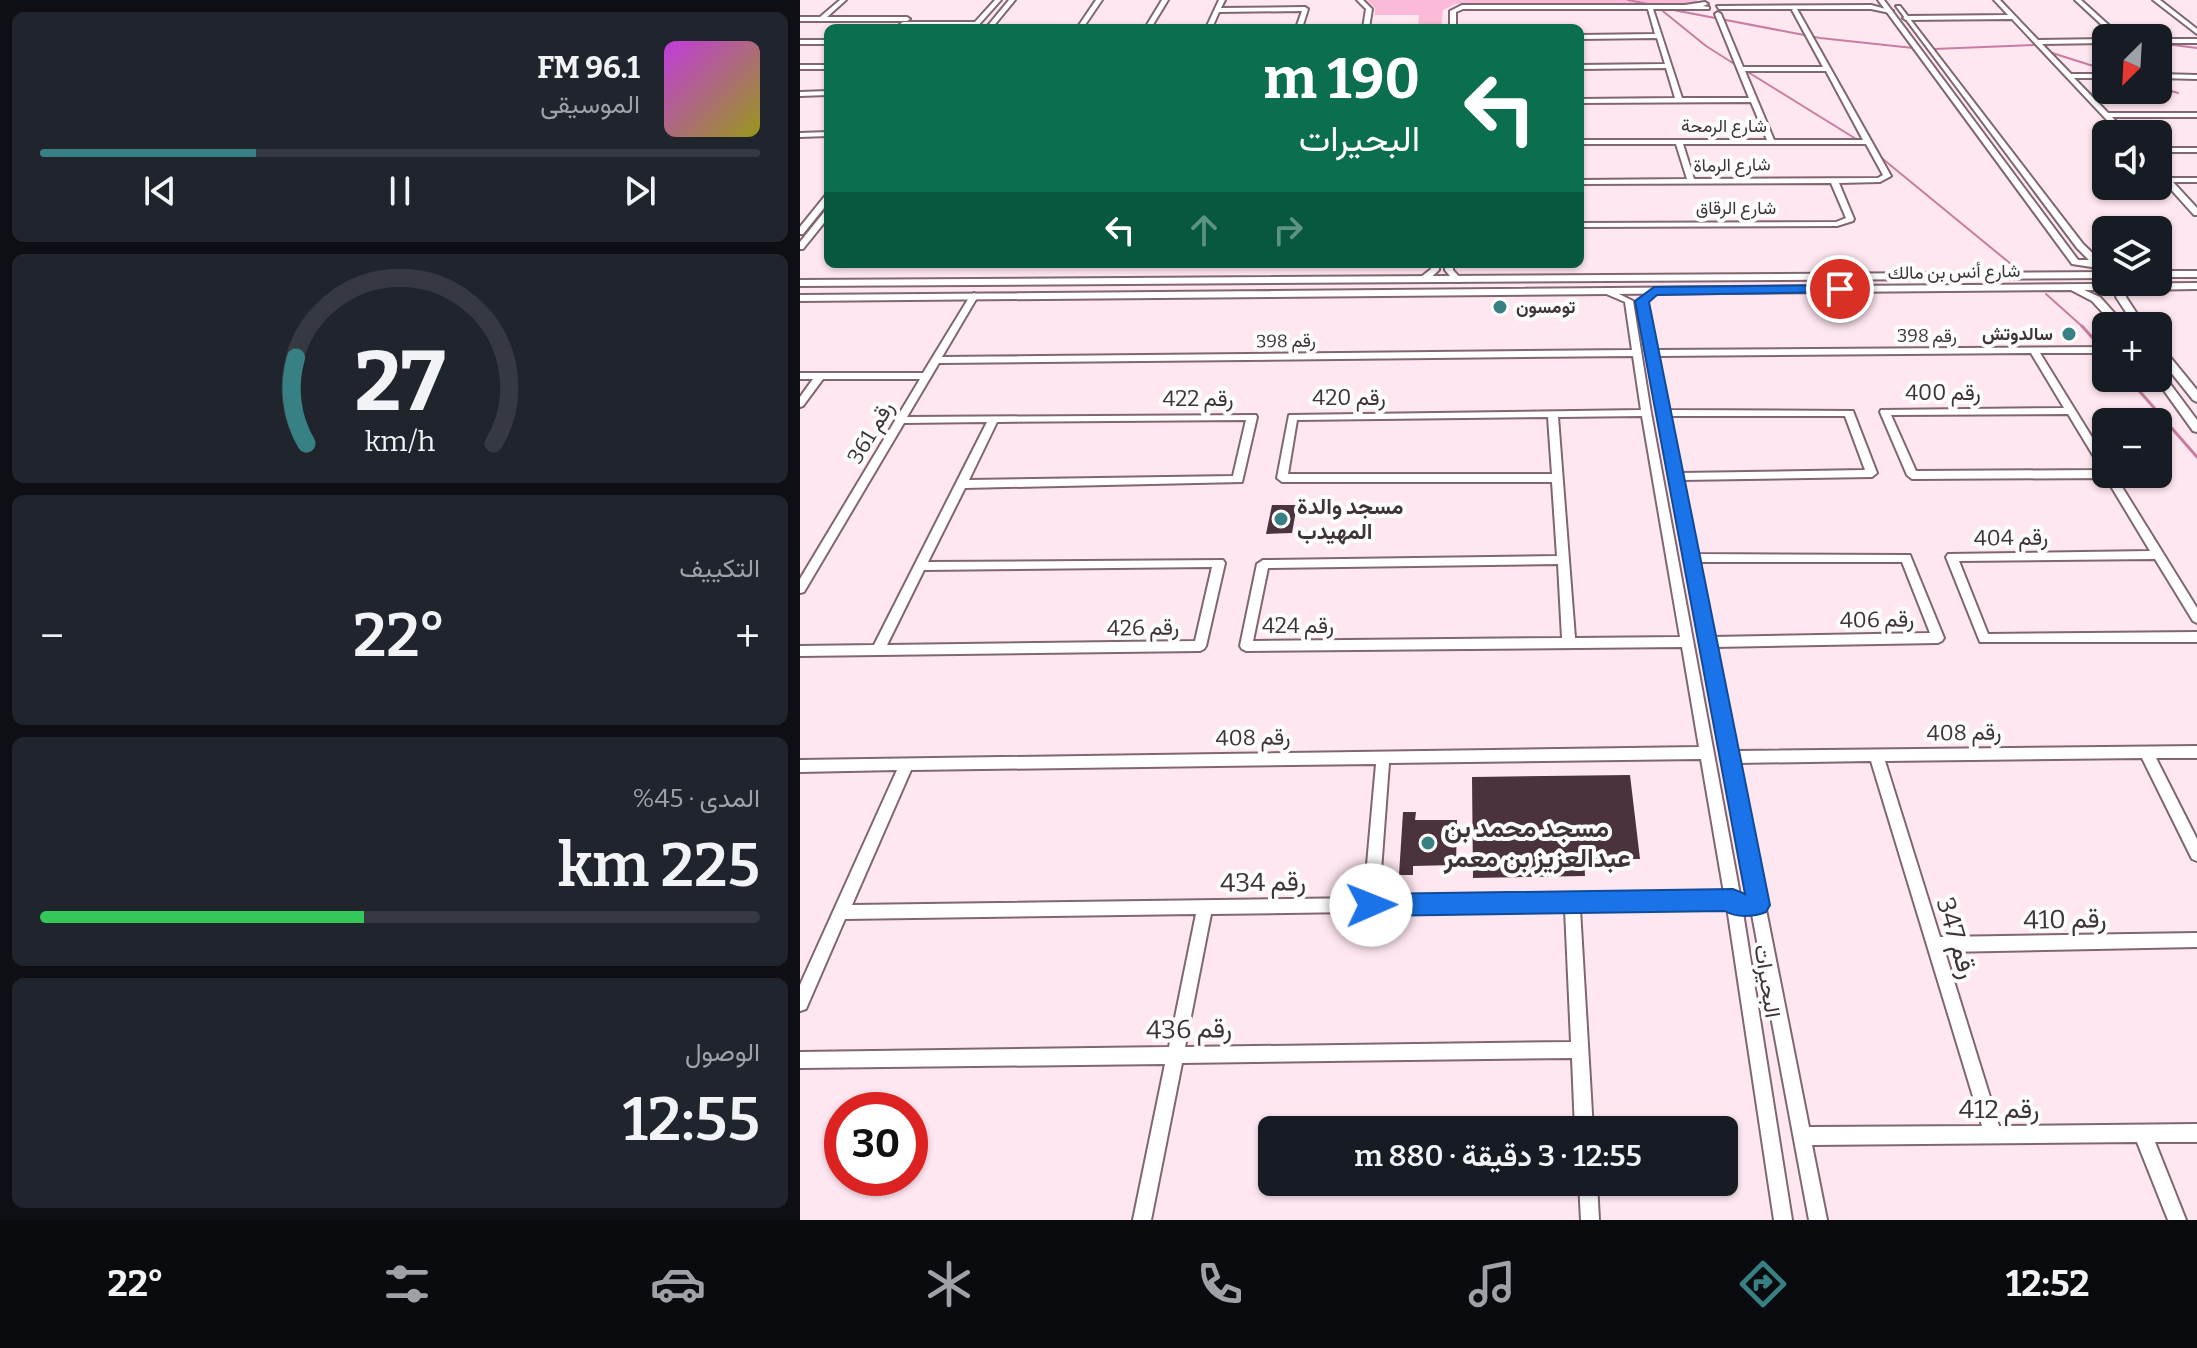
<!DOCTYPE html>
<html lang="ar">
<head>
<meta charset="utf-8">
<style>
	body { margin:0; font-family:Bitter,Vazirmatn,serif; background:#20242c; color:#f1f3f6; direction:rtl; height:100vh; display:flex; flex-direction:column; font-size:30px; white-space:nowrap }
	* { box-sizing:border-box; margin:0 }
	p { font-size:26px; color:#9ea1a6 }
	.icon { flex:none; width:44px; height:44px; fill:none; stroke:currentColor; stroke-width:2; stroke-linecap:round; stroke-linejoin:round }
	.map { position:relative; flex:1; overflow:hidden; direction:ltr }
	.panel { display:flex; flex-direction:column; gap:12px; padding:12px; background:#0d0f14; width:800px }
	.panel>* { flex:none }
	.guide { position:absolute; left:24px; top:24px; width:760px; height:244px; border-radius:12px; box-shadow:0 2px 6px #0004; direction:rtl; background:#0b6e4f; color:#fff; overflow:hidden }
	.needle { width:52px; rotate:204deg }
	.tools { position:absolute; left:1292px; top:24px; display:grid; gap:16px }
	.tools a { display:grid; place-items:center; width:80px; height:80px; border-radius:12px; background:#171b24; box-shadow:0 2px 6px #0004; font-size:40px }
	.speed { position:absolute; left:24px; top:1092px; display:flex; gap:16px; font-size:40px; font-weight:700; text-align:center }
	.speed>* { display:grid; place-content:center; width:104px; height:104px; border-radius:50%; background:#171b24; box-shadow:0 2px 6px #0004; line-height:1 }
	.speed .limit { border:12px solid #d22; background:#fff; color:#111 }
	.pin { position:absolute; display:grid; place-items:center; width:68px; height:68px; color:#fff; margin:-34px; border:4px solid #fff; border-radius:50%; box-shadow:0 2px 8px #0007 }
	.me { position:absolute; width:88px; margin:-44px; rotate:89deg; stroke-linejoin:round; filter:drop-shadow(0 0 6px #0008) }
	.turn { display:flex; align-items:center; gap:28px; height:168px; padding:0 32px; font-size:36px }
	.turn .icon { width:104px; height:104px; stroke-width:2.5 }
	.turn b { display:block; font-size:56px; line-height:68px }
	.lanes { display:flex; align-items:center; height:76px; padding:0 32px; background:#0003; justify-content:center; gap:40px; direction:ltr }
	.lanes .off { opacity:.35 }
	.big { font-size:60px; font-weight:600; line-height:1.1 }
	.panel .widget { flex:1; display:flex; flex-direction:column; justify-content:center; gap:12px; min-width:0; padding:0 28px; border-radius:12px; background:#20242c }
	.panel .dial { align-items:center; gap:0 }
	.dial svg { height:208px; overflow:visible; fill:none; stroke:#363941; stroke-width:7; stroke-linecap:round; text-anchor:middle }
	.dial text { fill:#f1f3f6; stroke:none }
	.song { display:flex; align-items:center; gap:24px }
	.cover { width:96px; height:96px; border-radius:12px; background:linear-gradient(135deg,hsl(290 70% 55%),hsl(60 70% 35%)) }
	.played { height:8px; border-radius:4px; background:linear-gradient(90deg,#378083 30%,#363941 30%) }
	.keys { display:flex; justify-content:space-around; direction:ltr }
	.heat { display:flex; justify-content:space-between; align-items:center; font-size:44px; direction:ltr }
	.charge { height:12px; border-radius:6px; background:linear-gradient(90deg,#34c759 45%,#363941 0) }
	.trip { position:absolute; left:458px; top:1116px; width:480px; height:80px; border-radius:12px; background:#171b24; box-shadow:0 2px 6px #0004; font-weight:600; line-height:80px; text-align:center; direction:rtl }
	.menu { display:flex; height:128px; justify-content:space-around; align-items:center; background:#090b0e; color:#9ea1a6 }
	.menu .icon { width:56px; height:56px }
	.menu .selected { color:#378083 }
	.menu b { font-size:36px; color:#f1f3f6 }
	main { display:flex; flex:1; min-height:0 }
	.map>svg:first-child { display:block }
	.green { fill:#fabad8 }
	.lines { fill:none; stroke-linecap:round; stroke-linejoin:round }
	.stream-far1 { stroke:#c77da1; stroke-width:2 }
	.stream { stroke:#c77da1; stroke-width:3 }
	.building { fill:#4a333d }
	.minor-casing { stroke:#806672; stroke-width:4 }
	.major-casing { stroke:#806672; stroke-width:4 }
	.minor { fill:#fff; fill-rule:evenodd }
	.major { fill:#fff; fill-rule:evenodd }
	.route { fill:#1a73e8; stroke:#114b97; stroke-width:2 }
	.poi-dot { fill:#378083; stroke:#fcfcfc; stroke-width:3 }
	.labels { text-anchor:middle; stroke-width:8; stroke-linejoin:round; paint-order:stroke }
	.far-street-label { font-size:18px; fill:#3e3338; stroke:#fcfcfc }
	.far-poi-label { font-size:18px; font-weight:bold; fill:#3e3338; stroke:#fcfcfc; text-anchor:start }
	.street-label { font-size:22px; fill:#3e3338; stroke:#fcfcfc }
	.poi-label { font-size:22px; font-weight:bold; fill:#3e3338; stroke:#fcfcfc; text-anchor:start }
	.near-poi-label { font-size:26px; font-weight:bold; fill:#3e3338; stroke:#fcfcfc; text-anchor:start }
	.near-street-label { font-size:26px; fill:#3e3338; stroke:#fcfcfc }
</style>
</head>
<body>
<main>
<div class="map">
<svg width="1397" height="1220" viewBox="0 0 1397 1220">
	<rect width="100%" height="100%" fill="#ffe7f1"/>
	<!-- green -->
	<polygon class="green" points="567,0 897,0 898,3 655,4 643,10 641,28 618,28 619,15 575,15 575,8"/>
	<g class="lines">
		<!-- stream-far1 -->
		<g class="stream-far1">
			<polyline points="828,0 853,5"/>
			<polyline points="859,8 906,46 936,65"/>
			<polyline points="868,9 1020,38 1113,48"/>
			<polyline points="1358,43 1397,48"/>
			<polyline points="1134,49 1258,44"/>
			<polyline points="1249,52 1306,70"/>
			<polyline points="943,69 1069,147"/>
			<polyline points="1358,87 1378,93"/>
			<polyline points="1078,155 1217,269"/>
			<polyline points="1246,294 1284,328"/>
		</g>
		<!-- stream -->
		<g class="stream">
			<polyline points="1282,326 1306,353"/>
			<polyline points="1328,378 1397,457"/>
		</g>
	</g>
	<!-- building -->
	<g class="building">
		<polygon points="472,505 497,505 492,533 466,534"/>
		<polygon points="830,775 840,859 784,859 785,876 673,878 672,777"/>
		<polygon points="603,812 616,812 615,820 657,820 656,865 613,866 613,875 599,875"/>
	</g>
	<g class="lines">
		<defs>
			<g id="minor">
				<polygon points="40,0 46,0 27,17 107,17 110,19 107,21 0,21 0,17 20,17"/>
				<polygon points="195,0 201,0 176,28 172,28 172,26 103,26 100,24 103,22 175,22"/>
				<polygon points="209,0 215,0 192,28 186,28"/>
				<polygon points="296,0 302,0 283,28 277,28"/>
				<polygon points="362,0 368,0 351,28 345,28"/>
				<polygon points="419,0 425,0 421,8 505,7 508,9 502,28 496,28 502,11 419,12 412,28 406,28"/>
				<polygon points="557,0 563,0 572,9 569,28 563,28 566,9"/>
				<polygon points="1194,0 1200,0 1238,40 1306,39 1306,43 1242,44 1271,74 1306,74 1306,78 1274,78 1308,113 1397,113 1397,117 1312,117 1328,134 1320,134 1212,19 1106,20 1103,18 1106,16 1208,15"/>
				<polygon points="1275,0 1281,0 1323,38 1316,38"/>
				<polygon points="1353,0 1360,0 1397,29 1397,34"/>
				<path d="M905,2l3,2 -5,2 6,1v2h-56l29,89h67l-34,-84 3,-2 3,2 22,53h80l-31,-57 1,-1h-74l-2,-3 154,-1 22,6 -3,2 -19,-4h-74l94,167 -11,6 -41,1 15,36 -1,2 -16,5 -257,1v-4l256,-1 10,-4 -15,-35 -251,1v-4l107,-1 -11,-35h-96v-4h187l-16,-38 -171,1v-4l95,-1 -9,-30 -86,1v-4l85,-1 -8,-26 -77,1v-4l75,-1 -7,-25h-185l-7,3v16h-6v-17l12,-6h223zM945,71h81l37,69h-89zM883,144h183l17,31 -5,3 -184,1z"/>
				<rect x="1358" y="39" width="39" height="4"/>
				<rect x="0" y="40" width="28" height="4"/>
				<rect x="0" y="65" width="28" height="4"/>
				<polygon points="1358,74 1397,75 1397,79 1358,78"/>
				<polygon points="28,91 28,95 0,96 0,92"/>
				<polygon points="28,132 28,136 0,137 0,133"/>
				<rect x="1358" y="148" width="39" height="4"/>
				<polygon points="1358,169 1368,178 1397,178 1397,182 1373,182 1397,208 1397,215 1394,215 1358,175"/>
				<polygon points="25,196 28,196 28,203 3,234 0,234 0,227"/>
				<polygon points="25,211 28,211 28,218 3,249 0,249 0,242"/>
				<polygon points="631,264 639,264 639,270 627,281 621,281 621,277 631,269"/>
				<polygon points="645,264 653,264 653,270 662,280 661,282 655,282 645,270"/>
				<path d="M807,288l26,13 18,112 90,487 51,320h-18l-47,-313 -147,2 13,221h-18l-3,-72 -390,5 -31,157h-18l32,-156 -365,4v-16l369,-5 27,-133 -351,5 -39,90 -6,2v-26l97,-215 -97,2v-12l899,-13 -17,-100 -436,4 -4,-2 -2,-3 17,-82 6,-4 294,-4 -5,-74h-270l-5,-4 12,-63 352,-5 -8,-54 -694,7 -32,54 349,-2 1,2 -15,65 -277,6 -37,74 295,-2 2,3 -19,83 -2,3 -4,2 -400,5v-10l74,-1 113,-223 -83,1 -100,169 -4,1v-14l120,-200h-97l-20,27 -3,1v-10l13,-18h-13v-6h123l47,-77 4,-3 4,3 -36,61 690,-7 -7,-48 -21,-9 -1,-2zM842,416l38,221 -105,1 -17,-221zM748,417l4,57h-264l9,-54zM446,420l-13,56 -264,4 28,-58zM758,564l4,74 -309,3 15,-73zM412,567l-17,74 -308,4 37,-75zM901,759l23,134 -345,5 10,-135zM576,764l-12,134 -512,7 59,-135zM765,909l6,133 -386,5 26,-133z"/>
				<path d="M854,288l4,3 -11,11 9,48 450,-3v6h-66l66,107v14h8l83,134v15l-4,-2 -38,-62 -196,2 29,73 209,-2v10h-217l-34,-85 2,-3 202,-3 -44,-73 -194,1 -5,-4 -27,-63 1,-2 183,-2 -33,-55 -374,3 11,54 185,1 24,62 -5,4 -190,3 14,74 214,1 34,83 -2,3 -4,2 -224,4 21,104 462,-5v12h-41l41,81v22l-5,-2 -50,-101 -257,3 55,176 257,-4v14l-252,5 54,174 198,-2v18h-42l31,78h-18l-31,-78 -325,3 15,75h-18l-138,-740 -2,-3 1,-2 -32,-174zM1268,414l34,56 -186,1 -25,-56zM869,416h176l20,54 -185,3zM898,562h204l28,71 -218,4zM1071,761l111,365 -173,1 -72,-364z"/>
				<polygon points="779,1182 797,1182 799,1220 781,1220"/>
			</g>
			<g id="major">
				<polygon points="1078,0 1084,0 1278,260 1289,260 1277,248 1096,6 1100,6 1283,244 1305,265 1305,269 1272,264"/>
				<rect x="1358" y="271" width="39" height="6"/>
				<polygon points="1306,272 1306,278 0,286 0,280"/>
				<polygon points="1397,283 1397,289 1336,290 1327,293 1326,297 1345,326 1335,326 1316,297 1319,290 1284,290 1300,297 1326,326 1315,326 1292,301 1271,290 0,301 0,295"/>
				<polygon points="1358,346 1362,347 1397,390 1397,402 1393,400 1358,356"/>
				<polygon points="1358,372 1362,373 1397,420 1397,432 1393,431 1355,378 1358,378"/>
			</g>
		</defs>
		<!-- minor casing -->
		<use href="#minor" class="minor-casing"/>
		<!-- major casing -->
		<use href="#major" class="major-casing"/>
		<!-- minor -->
		<use href="#minor" class="minor"/>
		<!-- major -->
		<use href="#major" class="major"/>
	</g>
	<!-- route -->
	<path class="route" d="M1040,285l7,4 -2,3 -188,3 -8,7 121,603 -4,7c-12,5 -30,6 -41,-1l-354,5 -8,-4 -4,-7 4,-8 8,-3 362,-5 12,5 -110,-593 19,-14z"/>
	<!-- markers -->
	<g class="poi-dot">
		<circle cx="700" cy="307" r="8"/>
		<circle cx="1269" cy="334" r="8"/>
		<circle cx="481" cy="519" r="8"/>
		<circle cx="628" cy="843" r="8"/>
	</g>
	<g class="labels">
		<!-- far-street labels -->
		<g class="far-street-label">
			<text x="924" y="132">شارع الرمحة</text>
			<text transform="translate(932 165) rotate(-1)" y="6">شارع الرماة</text>
			<text x="936" y="214">شارع الرقاق</text>
			<text transform="translate(1154 272) rotate(-1)" y="6">شارع أنس بن مالك</text>
			<text x="1127" y="342">رقم 398</text>
			<text transform="translate(486 341) rotate(-1)" y="6">رقم 398</text>
		</g>
		<!-- far-poi labels -->
		<g class="far-poi-label">
			<text x="716" y="313">تومسون</text>
			<text x="1253" y="340" text-anchor="end">سالدوتش</text>
		</g>
		<!-- street labels -->
		<g class="street-label">
			<text x="1143" y="400">رقم 400</text>
			<text x="549" y="405">رقم 420</text>
			<text x="398" y="406">رقم 422</text>
			<text transform="translate(70 432) rotate(-59)" y="8">رقم 361</text>
			<text transform="translate(1211 537) rotate(-1)" y="8">رقم 404</text>
			<text transform="translate(1077 619) rotate(-1)" y="8">رقم 406</text>
			<text x="498" y="633">رقم 424</text>
			<text transform="translate(343 627) rotate(-1)" y="8">رقم 426</text>
			<text transform="translate(1164 732) rotate(-1)" y="8">رقم 408</text>
			<text transform="translate(453 737) rotate(-1)" y="8">رقم 408</text>
			<text transform="translate(968 981) rotate(81)" y="8">البحيرات</text>
		</g>
		<!-- poi labels -->
		<g class="poi-label">
			<text x="497" y="514">مسجد والدة<tspan x="497" dy="25">المهيدب</tspan></text>
		</g>
		<!-- near-poi labels -->
		<g class="near-poi-label">
			<text x="644" y="837">مسجد محمد بن<tspan x="644" dy="30">عبدالعزيز بن معمر</tspan></text>
		</g>
		<!-- near-street labels -->
		<g class="near-street-label">
			<text transform="translate(463 882) rotate(-1)" y="9">رقم 434</text>
			<text transform="translate(1265 919) rotate(-1)" y="9">رقم 410</text>
			<text transform="translate(1157 938) rotate(73)" y="9">رقم 347</text>
			<text transform="translate(389 1029) rotate(-1)" y="9">رقم 436</text>
			<text x="1199" y="1118">رقم 412</text>
		</g>
	</g>
</svg>
<div class="tools">
<a><svg class="needle" viewBox="-14 -14 28 28"><path d="M0-13l5 13h-10z" fill="#e53935"/><path d="M0 13l5-13h-10z" fill="#9ea1a6"/></svg></a>
<a><svg class="icon" aria-label="sound" viewBox="0 0 24 24"><path d="M4 9h4l5-4v14l-5-4H4zM17 9q2 3 0 6"/></svg></a>
<a><svg class="icon" aria-label="layers" viewBox="0 0 24 24"><path d="M12 4l9 5-9 5-9-5zM3 14l9 5 9-5"/></svg></a>
<a>+</a>
<a>−</a>
</div>
<div class="speed"><div class="limit">30</div></div>
<div class="pin" style="left:1040px;top:289px;background:#d93025"><svg class="icon" aria-label="arrive" viewBox="0 0 24 24"><path d="M6 21V4h12l-3 4 3 4H6"/></svg></div>
<svg class="me" style="left:571px;top:905px" viewBox="-20 -20 40 40"><circle r="19" fill="#fff"/><path d="M0-13L10 11 0 6-10 11z" fill="#1a73e8"/></svg>
<div class="trip">12:55 · 3 دقيقة · 880 m</div>
<div class="guide">
<div class="turn"><svg class="icon" aria-label="left" viewBox="0 0 24 24"><path d="M17 20v-9H6M10 6l-5 5 5 5"/></svg><div><b>190 m</b>البحيرات</div></div>
<div class="lanes"><svg class="icon" aria-label="left" viewBox="0 0 24 24"><path d="M17 20v-9H6M10 6l-5 5 5 5"/></svg><svg class="icon off" aria-label="ahead" viewBox="0 0 24 24"><path d="M12 20V5M6 11l6-6 6 6"/></svg><svg class="icon off" aria-label="right" viewBox="0 0 24 24"><path d="M7 20v-9h11M14 6l5 5-5 5"/></svg></div>
</div>
</div>
<section class="panel">
<div class="widget">
<div class="song"><i class="cover"></i><div><b>96.1 FM</b><p>الموسيقى</p></div></div>
<div class="played"></div>
<div class="keys"><svg class="icon" aria-label="previous" viewBox="0 0 24 24"><path d="M18 5L8 12l10 7zM5 5v14"/></svg><svg class="icon" aria-label="pause" viewBox="0 0 24 24"><path d="M8 5v14M16 5v14"/></svg><svg class="icon" aria-label="next" viewBox="0 0 24 24"><path d="M6 5l10 7-10 7zM19 5v14"/></svg></div>
</div>
<div class="widget dial"><svg viewBox="0 0 100 80">
<path d="M14 69A42 42 0 1 1 86 69"/>
<path d="M14 69A42 42 0 0 1 10 36" stroke="#378083"/>
<text x="50" y="56" font-size="32" font-weight="700">27</text>
<text x="50" y="72" font-size="11">km/h</text>
</svg></div>
<div class="widget"><p>التكييف</p>
<div class="heat"><a>−</a><b class="big">22°</b><a>+</a></div>
</div>
<div class="widget"><p>المدى · 45%</p><b class="big">225 km</b><div class="charge"></div></div>
<div class="widget"><p>الوصول</p><b class="big">12:55</b></div>
</section>
</main>
<nav class="menu">
<b>12:52</b>
<svg class="icon selected" aria-label="directions" viewBox="0 0 24 24"><path d="M12 3l9 9-9 9-9-9zM9 14v-3h6M13 9l2 2-2 2"/></svg>
<svg class="icon" aria-label="music" viewBox="0 0 24 24"><path d="M9 18V5l10-2v13"/><circle cx="6" cy="18" r="3"/><circle cx="16" cy="16" r="3"/></svg>
<svg class="icon" aria-label="phone" viewBox="0 0 24 24"><path d="M5 4h4l2 5-3 2q2 4 5 5l2-3 5 2v4C11 20 4 13 5 4z"/></svg>
<svg class="icon" aria-label="climate" viewBox="0 0 24 24"><path d="M12 3v18M4 7l16 10M4 17L20 7"/></svg>
<svg class="icon" aria-label="car" viewBox="0 0 24 24"><path d="M5 17H2v-5l4-1 3-4h7l3 4 3 1v5h-3M9 17h6M6 11h13"/><circle cx="7" cy="17" r="2"/><circle cx="17" cy="17" r="2"/></svg>
<svg class="icon" aria-label="filters" viewBox="0 0 24 24"><path d="M4 7h16M4 17h16"/><circle cx="9" cy="7" r="2"/><circle cx="15" cy="17" r="2"/></svg>
<b>22°</b>
</nav>
</body>
</html>
